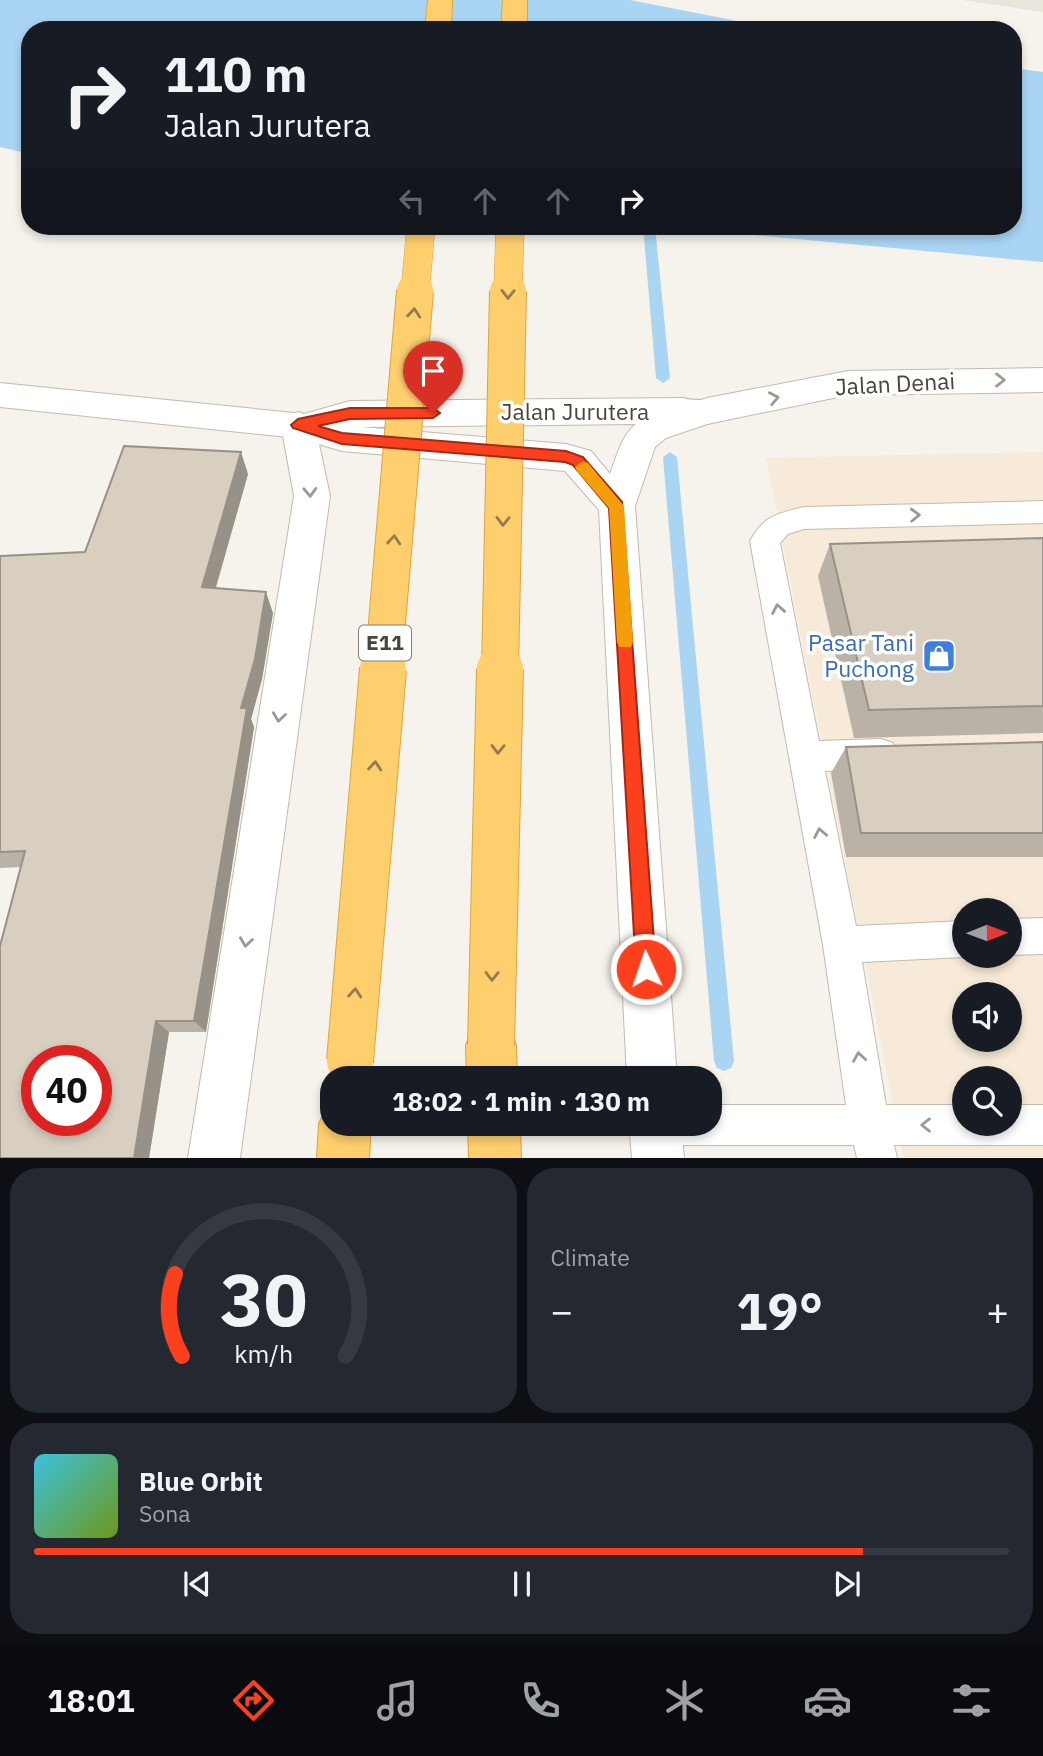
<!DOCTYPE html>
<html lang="en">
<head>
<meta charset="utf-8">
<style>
	body { margin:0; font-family:"IBM Plex Sans",sans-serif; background:#242831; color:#f1f3f6; height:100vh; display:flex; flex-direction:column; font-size:26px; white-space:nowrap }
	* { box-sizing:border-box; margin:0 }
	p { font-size:23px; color:#9ea1a6 }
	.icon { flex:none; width:38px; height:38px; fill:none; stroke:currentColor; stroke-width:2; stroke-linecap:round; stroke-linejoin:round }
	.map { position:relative; height:1158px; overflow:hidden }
	.drawer { display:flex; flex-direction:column; gap:10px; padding:10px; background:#0d0f14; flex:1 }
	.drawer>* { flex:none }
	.banner { position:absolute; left:21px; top:21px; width:1001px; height:214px; border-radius:28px; box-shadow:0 4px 10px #0003; background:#171b24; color:#f1f3f6; overflow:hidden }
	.needle { width:46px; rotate:89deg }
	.fabs { position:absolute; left:952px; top:898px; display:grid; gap:14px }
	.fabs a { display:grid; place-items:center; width:70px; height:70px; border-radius:50%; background:#171b24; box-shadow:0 4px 10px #0003; font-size:35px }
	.speed { position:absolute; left:21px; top:1045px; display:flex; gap:14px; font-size:35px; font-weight:700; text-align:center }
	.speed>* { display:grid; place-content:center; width:91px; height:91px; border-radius:50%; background:#171b24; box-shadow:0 4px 10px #0003; line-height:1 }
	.speed .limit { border:10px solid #d22; background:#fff; color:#111 }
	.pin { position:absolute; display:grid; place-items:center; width:60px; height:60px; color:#fff; margin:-72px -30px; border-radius:50% 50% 50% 0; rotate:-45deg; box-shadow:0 0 7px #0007 }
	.pin .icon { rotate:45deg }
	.me { position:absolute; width:77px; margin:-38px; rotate:357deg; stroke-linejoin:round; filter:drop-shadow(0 0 5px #0008) }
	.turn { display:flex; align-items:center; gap:24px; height:147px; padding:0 28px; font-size:32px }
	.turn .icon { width:91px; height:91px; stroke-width:2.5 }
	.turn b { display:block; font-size:49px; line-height:60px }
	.lanes { display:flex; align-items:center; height:66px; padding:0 28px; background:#0003; justify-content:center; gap:35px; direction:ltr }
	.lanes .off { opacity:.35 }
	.big { font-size:52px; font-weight:700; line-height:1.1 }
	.drawer .tile { flex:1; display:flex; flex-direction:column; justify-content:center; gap:10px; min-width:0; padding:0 24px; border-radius:28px; background:#242831 }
	.drawer .dial { align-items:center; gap:0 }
	.dial svg { height:182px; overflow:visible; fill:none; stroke:#363941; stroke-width:7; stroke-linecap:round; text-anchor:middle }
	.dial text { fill:#f1f3f6; stroke:none }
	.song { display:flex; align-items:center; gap:21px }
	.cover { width:84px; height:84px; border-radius:10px; background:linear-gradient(135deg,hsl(190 70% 55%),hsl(80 70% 35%)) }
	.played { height:7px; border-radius:4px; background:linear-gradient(90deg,#fc3f1d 85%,#363941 85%) }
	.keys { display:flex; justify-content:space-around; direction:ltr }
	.heat { display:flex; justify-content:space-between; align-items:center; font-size:38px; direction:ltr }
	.drawer .tiles { flex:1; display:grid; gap:10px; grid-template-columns:1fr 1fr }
	.tile:last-child { grid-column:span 2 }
	.trip { position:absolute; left:320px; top:1066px; width:402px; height:70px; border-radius:28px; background:#171b24; box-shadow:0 4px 10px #0003; font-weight:700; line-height:70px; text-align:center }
	.tab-bar { display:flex; height:112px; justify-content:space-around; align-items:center; background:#090b0e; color:#9ea1a6 }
	.tab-bar .icon { width:49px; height:49px }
	.tab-bar .current { color:#fc3f1d }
	.tab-bar b { font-size:32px; color:#f1f3f6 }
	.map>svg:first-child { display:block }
	.residential { fill:#eae5da }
	.commercial { fill:#f7ead8; fill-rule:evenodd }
	.water { fill:#a9d4f2 }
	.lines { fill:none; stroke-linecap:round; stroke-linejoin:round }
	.stream { fill:#a9d4f2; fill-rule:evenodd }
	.service-casing { stroke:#c2bbae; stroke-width:2 }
	.minor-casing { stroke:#c2bbae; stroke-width:2 }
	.tertiary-casing { stroke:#c2bbae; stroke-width:2 }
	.motorway-casing { stroke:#e0a43c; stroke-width:2 }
	.service { fill:#fff; fill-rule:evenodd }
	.minor { fill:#fff; fill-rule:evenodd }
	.tertiary { fill:#fff; fill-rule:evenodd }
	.motorway { fill:#ffcf6e; fill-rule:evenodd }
	.motorway-bridge-far2-casing { stroke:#e0a43c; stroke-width:29; stroke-linecap:butt }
	.motorway-bridge-far1-casing { stroke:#e0a43c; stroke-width:38; stroke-linecap:butt }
	.motorway-bridge-casing { stroke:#e0a43c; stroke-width:48; stroke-linecap:butt }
	.motorway-bridge-far2 { stroke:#ffcf6e; stroke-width:28 }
	.motorway-bridge-far1 { stroke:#ffcf6e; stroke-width:36 }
	.motorway-bridge { stroke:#ffcf6e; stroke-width:46 }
	.wall { fill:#bab2a6 }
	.shaded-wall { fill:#979187 }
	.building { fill:#d8cfc1; stroke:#979187; stroke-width:2; fill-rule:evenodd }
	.oneway { stroke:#937c4e }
	.oneway2 { stroke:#9c9892 }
	.route { fill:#fc3f1d; stroke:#a42913; stroke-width:2 }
	.slow { fill:#f59e0b }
	.labels { text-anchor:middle; stroke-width:7; stroke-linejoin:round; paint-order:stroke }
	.shield { fill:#fff; stroke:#817c74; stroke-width:2 }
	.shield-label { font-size:21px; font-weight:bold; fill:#4b4439 }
	.street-label { font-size:23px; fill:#4b4439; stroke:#fff }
	.shop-label { font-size:23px; fill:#366cbe; stroke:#fff; text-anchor:end }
</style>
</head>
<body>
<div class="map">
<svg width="1043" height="1158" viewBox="0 0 1043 1158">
	<rect width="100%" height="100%" fill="#f6f3ec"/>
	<!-- residential -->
	<polygon class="residential" points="962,0 1043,0 1043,12"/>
	<!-- commercial -->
	<path class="commercial" d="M1043,452v705h-140l-137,-699zM964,910h46v46h-46zM964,994h46v46h-46zM964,1078h46v46h-46z"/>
	<!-- water -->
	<g class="water">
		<polygon points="0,0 630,0 783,30 30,30 30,154 0,147"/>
		<polygon points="1013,68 1043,72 1043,262 658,226 1013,226"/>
	</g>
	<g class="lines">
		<!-- stream -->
		<g class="stream">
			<polygon points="643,226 655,226 670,378 663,383 656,378"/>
			<polygon points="670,452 677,457 734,1061 731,1068 724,1071 717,1068 714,1061 663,457"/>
		</g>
		<defs>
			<g id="service">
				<path d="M1043,501v22l-239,6 -16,5 -8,9 39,198 62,-2 12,4 5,11 -5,11 -12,4 -56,2 31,155 108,-5v35h4l-4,1 -102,5 24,143h78v19h46v-19h33v40h-149l3,13h-40l-3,-13h-199l-14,-6 -5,-15h74v-19h136l-23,-160 -73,-404c14,-26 27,-27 54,-34z"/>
				<polygon points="1043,918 1043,954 1010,955 1010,919"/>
			</g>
			<g id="minor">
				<polygon points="1043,368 1043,392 848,395 707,424 695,420 690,411 695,402 707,398 848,371"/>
				<polygon points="298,412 310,416 315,425 330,496 240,1158 188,1158 294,496 281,425 286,416"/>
			</g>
			<g id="tertiary">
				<path d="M0,383l304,31 46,-13 333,-3c13,4 23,0 36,4l5,9 -5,9 -53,18 -11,9 -20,59 42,572h-50l-28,-568 -34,-39 -223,-20 -44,-13 -298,-31zM636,424c-15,12 -19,32 -26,50l-19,-23 -25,-7 -205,-17z"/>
				<polygon points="629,1124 681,1124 684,1158 632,1158"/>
			</g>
			<g id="motorway">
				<polygon points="428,0 452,0 451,30 425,30"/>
				<polygon points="503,0 527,0 527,30 501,30"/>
				<polygon points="491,1020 509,1027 516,1045 517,1078 467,1078 466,1045 473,1027"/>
				<polygon points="332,1103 332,1124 371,1124 369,1158 317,1158 319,1124 327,1106"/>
				<polygon points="468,1124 520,1124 521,1158 469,1158"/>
			</g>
		</defs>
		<!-- service casing -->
		<use href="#service" class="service-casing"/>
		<!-- minor casing -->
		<use href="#minor" class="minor-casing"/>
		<!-- tertiary casing -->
		<use href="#tertiary" class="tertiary-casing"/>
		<!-- motorway casing -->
		<use href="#motorway" class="motorway-casing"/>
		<!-- service -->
		<use href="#service" class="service"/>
		<!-- minor -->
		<use href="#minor" class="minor"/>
		<!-- tertiary -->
		<use href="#tertiary" class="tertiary"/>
		<!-- motorway -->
		<use href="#motorway" class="motorway"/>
		<defs>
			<g id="motorway-bridge-far2">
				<polyline points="415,293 421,226"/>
				<polyline points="508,293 510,226"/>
			</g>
			<g id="motorway-bridge-far1">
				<polyline points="383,670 415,291"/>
				<polyline points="500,670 508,291"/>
			</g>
			<g id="motorway-bridge">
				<polyline points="491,1045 500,669"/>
				<polyline points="350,1061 383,669"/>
			</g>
		</defs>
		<!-- motorway-bridge-far2 casing -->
		<use href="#motorway-bridge-far2" class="motorway-bridge-far2-casing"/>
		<!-- motorway-bridge-far1 casing -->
		<use href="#motorway-bridge-far1" class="motorway-bridge-far1-casing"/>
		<!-- motorway-bridge casing -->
		<use href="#motorway-bridge" class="motorway-bridge-casing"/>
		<!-- motorway-bridge-far2 -->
		<use href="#motorway-bridge-far2" class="motorway-bridge-far2"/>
		<!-- motorway-bridge-far1 -->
		<use href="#motorway-bridge-far1" class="motorway-bridge-far1"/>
		<!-- motorway-bridge -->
		<use href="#motorway-bridge" class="motorway-bridge"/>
	</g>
	<!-- wall -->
	<g class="wall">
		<polygon points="248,474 216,588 273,613 262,679 251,719 254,727 206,1032 169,1032 149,1158 21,867 0,868 0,556 85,552"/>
		<polygon points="1043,538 1043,733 854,738 818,576 830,544"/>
		<polygon points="1043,742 1043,857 846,857 831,773 846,747"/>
	</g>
	<!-- shaded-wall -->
	<g class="shaded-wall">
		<polygon points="241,452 248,474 210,607 202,587"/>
		<polygon points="266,592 273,613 262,679 251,719 254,727 206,1032 194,1021 241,708"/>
		<polygon points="156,1021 169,1032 149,1158 134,1158"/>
	</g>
	<!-- building -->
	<g class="building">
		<path d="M124,446l117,6 -39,135 64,5 -11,67 -14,49h6l-53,313h-38l-22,137h-134v-212l25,-95 -25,1v-296l85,-4zM37,1060h59v60h-59z"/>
		<polygon points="1043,538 1043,706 869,710 830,544"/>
		<polygon points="1043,742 1043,833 861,833 846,747"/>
	</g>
	<!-- one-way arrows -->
	<defs><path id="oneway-chevron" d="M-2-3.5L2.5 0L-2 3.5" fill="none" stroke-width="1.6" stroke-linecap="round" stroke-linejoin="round" transform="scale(1.75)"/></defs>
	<g class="oneway">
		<use href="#oneway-chevron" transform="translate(508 294) rotate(91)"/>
		<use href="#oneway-chevron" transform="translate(414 313) rotate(-85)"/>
		<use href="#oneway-chevron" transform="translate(503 521) rotate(91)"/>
		<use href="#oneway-chevron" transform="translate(394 540) rotate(-85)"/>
		<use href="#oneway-chevron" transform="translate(498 749) rotate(91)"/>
		<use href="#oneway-chevron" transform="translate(375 766) rotate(-85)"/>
		<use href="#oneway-chevron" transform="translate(492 976) rotate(91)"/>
		<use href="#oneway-chevron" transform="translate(355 993) rotate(-85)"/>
	</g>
	<g class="oneway2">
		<use href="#oneway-chevron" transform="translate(1000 380)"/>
		<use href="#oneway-chevron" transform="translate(774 398) rotate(-11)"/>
		<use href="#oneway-chevron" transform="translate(310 492) rotate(88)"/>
		<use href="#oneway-chevron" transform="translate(915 515) rotate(-2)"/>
		<use href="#oneway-chevron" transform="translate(778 609) rotate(-100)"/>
		<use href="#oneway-chevron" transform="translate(279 717) rotate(98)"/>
		<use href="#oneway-chevron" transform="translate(820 833) rotate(-101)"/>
		<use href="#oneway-chevron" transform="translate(246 942) rotate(98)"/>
		<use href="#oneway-chevron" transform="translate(859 1057) rotate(-99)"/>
		<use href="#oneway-chevron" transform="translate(926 1125) rotate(-180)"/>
	</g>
	<!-- route -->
	<polygon class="route" points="350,408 433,408 440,413 433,418 350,419 318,426 342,433 566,451 583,457 622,502 656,969 653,976 646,979 639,976 636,969 609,508 573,465 565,462 342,444 293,428 291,425 298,419"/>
	<!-- slow -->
	<polygon class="slow" points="583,461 588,463 624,506 633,642 631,647 619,647 617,642 609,508 577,471 575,467"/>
	<!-- icons -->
	<defs>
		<symbol id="shop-square" viewBox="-11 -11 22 22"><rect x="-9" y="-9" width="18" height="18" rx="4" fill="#3f7fe0" stroke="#fff"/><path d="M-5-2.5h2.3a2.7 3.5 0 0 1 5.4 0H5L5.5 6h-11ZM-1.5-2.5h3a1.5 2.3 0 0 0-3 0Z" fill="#fff"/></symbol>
	</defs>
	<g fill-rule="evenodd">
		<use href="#shop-square" x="920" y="637" width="38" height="38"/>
	</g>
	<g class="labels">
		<!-- shield labels -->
		<rect class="shield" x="359" y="625.5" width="52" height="35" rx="5"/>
		<g class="shield-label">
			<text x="385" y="650">E11</text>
		</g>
		<!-- street labels -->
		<g class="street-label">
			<text transform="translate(895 384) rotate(-3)" y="8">Jalan Denai</text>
			<text x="575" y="420">Jalan Jurutera</text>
		</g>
		<!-- shop labels -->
		<g class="shop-label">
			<text x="914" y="651">Pasar Tani<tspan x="914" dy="26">Puchong</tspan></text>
		</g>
	</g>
</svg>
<div class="fabs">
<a><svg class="needle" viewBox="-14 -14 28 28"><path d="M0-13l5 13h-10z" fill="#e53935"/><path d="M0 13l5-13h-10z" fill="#9ea1a6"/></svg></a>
<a><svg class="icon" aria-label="sound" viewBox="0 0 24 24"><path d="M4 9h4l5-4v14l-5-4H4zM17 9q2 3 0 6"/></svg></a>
<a><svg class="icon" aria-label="search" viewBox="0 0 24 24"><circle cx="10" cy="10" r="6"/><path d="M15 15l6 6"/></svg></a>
</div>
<div class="speed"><div class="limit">40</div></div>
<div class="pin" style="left:433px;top:413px;background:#d93025"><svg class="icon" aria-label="arrive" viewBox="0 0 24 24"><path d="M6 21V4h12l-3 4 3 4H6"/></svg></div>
<svg class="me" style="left:646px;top:969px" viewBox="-20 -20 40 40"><circle r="17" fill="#fc3f1d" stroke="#fff" stroke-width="3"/><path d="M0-11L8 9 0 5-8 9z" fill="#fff"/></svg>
<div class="trip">18:02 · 1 min · 130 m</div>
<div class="banner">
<div class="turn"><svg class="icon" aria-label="right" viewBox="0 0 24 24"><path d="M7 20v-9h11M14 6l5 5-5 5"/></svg><div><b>110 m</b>Jalan Jurutera</div></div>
<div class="lanes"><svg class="icon off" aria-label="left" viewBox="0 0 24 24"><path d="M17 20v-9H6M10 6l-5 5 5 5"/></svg><svg class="icon off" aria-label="ahead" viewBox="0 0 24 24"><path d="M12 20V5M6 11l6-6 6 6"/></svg><svg class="icon off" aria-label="ahead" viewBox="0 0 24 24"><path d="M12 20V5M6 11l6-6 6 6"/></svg><svg class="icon" aria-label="right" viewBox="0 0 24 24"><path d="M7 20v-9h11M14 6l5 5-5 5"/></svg></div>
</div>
</div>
<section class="drawer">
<div class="tiles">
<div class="tile dial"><svg viewBox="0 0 100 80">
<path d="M14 69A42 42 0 1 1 86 69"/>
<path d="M14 69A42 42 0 0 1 11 33" stroke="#fc3f1d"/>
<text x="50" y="56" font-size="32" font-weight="700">30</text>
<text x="50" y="72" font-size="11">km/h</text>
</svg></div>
<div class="tile"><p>Climate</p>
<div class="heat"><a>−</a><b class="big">19°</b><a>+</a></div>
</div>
<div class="tile">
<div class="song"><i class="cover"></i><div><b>Blue Orbit</b><p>Sona</p></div></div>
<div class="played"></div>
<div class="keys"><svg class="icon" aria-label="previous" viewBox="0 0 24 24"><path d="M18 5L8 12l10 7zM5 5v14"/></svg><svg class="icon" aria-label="pause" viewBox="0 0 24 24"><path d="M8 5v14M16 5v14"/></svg><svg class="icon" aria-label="next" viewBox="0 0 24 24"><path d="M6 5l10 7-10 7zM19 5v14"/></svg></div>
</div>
</div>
</section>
<nav class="tab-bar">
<b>18:01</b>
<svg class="icon current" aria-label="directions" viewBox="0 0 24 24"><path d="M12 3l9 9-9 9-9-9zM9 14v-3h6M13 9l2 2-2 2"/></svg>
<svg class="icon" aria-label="music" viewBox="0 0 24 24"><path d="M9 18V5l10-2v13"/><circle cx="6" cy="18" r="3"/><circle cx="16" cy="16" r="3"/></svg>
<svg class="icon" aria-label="phone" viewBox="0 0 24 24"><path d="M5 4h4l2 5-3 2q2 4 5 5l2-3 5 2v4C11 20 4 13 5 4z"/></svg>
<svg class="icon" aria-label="climate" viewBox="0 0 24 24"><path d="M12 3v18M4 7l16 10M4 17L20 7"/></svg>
<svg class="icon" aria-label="car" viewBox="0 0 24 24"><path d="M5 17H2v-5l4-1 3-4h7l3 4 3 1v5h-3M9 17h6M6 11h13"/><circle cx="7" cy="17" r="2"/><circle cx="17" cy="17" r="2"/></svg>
<svg class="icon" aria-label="filters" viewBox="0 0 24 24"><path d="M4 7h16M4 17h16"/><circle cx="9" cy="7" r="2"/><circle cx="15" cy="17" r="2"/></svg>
</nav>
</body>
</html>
